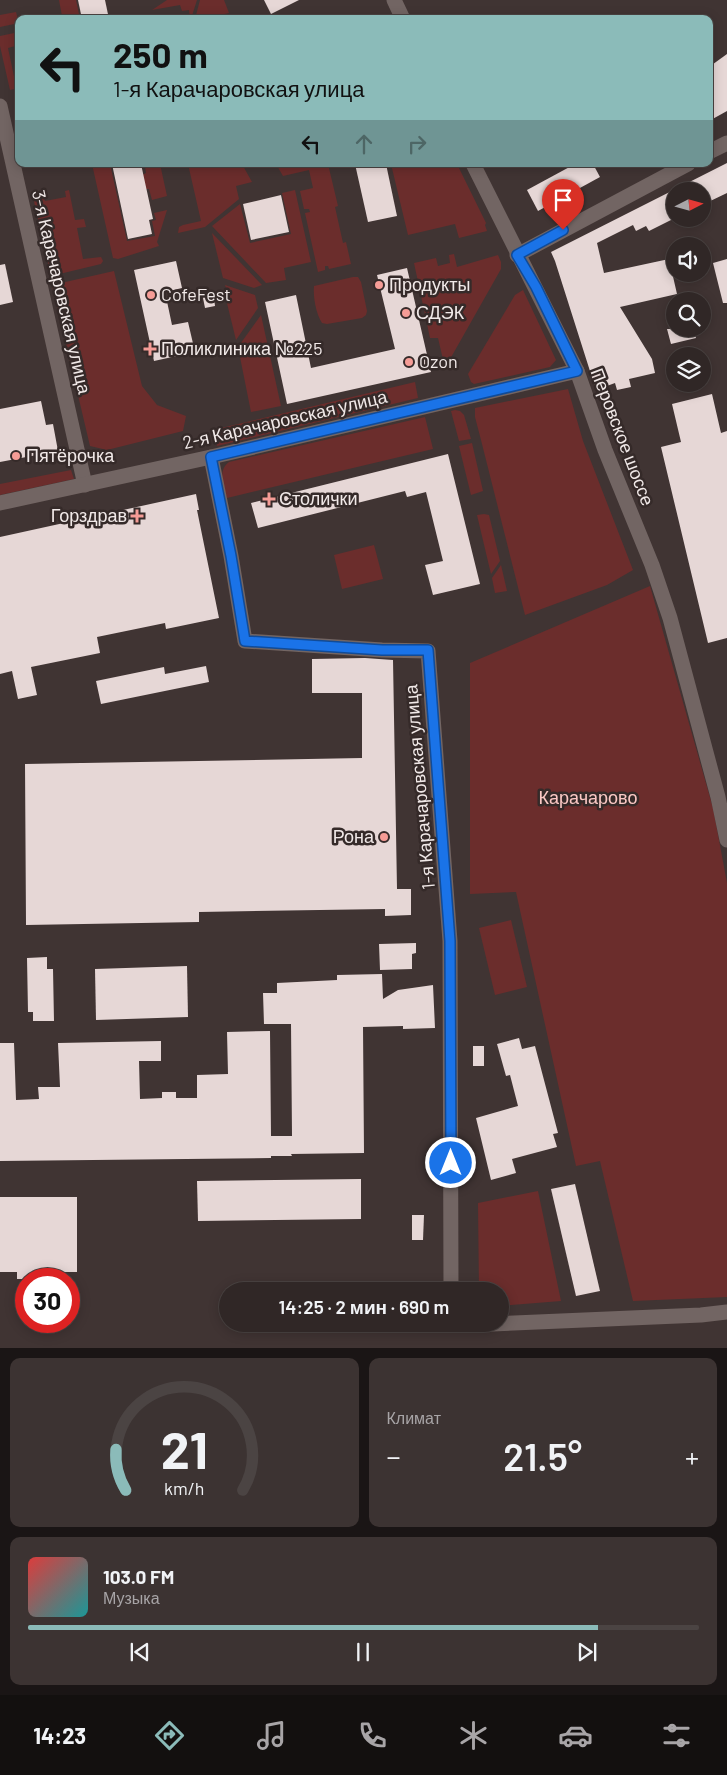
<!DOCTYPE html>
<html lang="ru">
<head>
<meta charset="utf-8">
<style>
	body { margin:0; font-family:Barlow,sans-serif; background:#3c3332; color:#f1f3f6; height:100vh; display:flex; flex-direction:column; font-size:19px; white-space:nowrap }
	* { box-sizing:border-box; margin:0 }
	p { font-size:16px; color:#a8a5a7 }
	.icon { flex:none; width:28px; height:28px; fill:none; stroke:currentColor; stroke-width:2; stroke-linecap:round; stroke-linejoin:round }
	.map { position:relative; height:1348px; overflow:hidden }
	.side { display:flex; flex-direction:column; gap:10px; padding:10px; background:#1a1515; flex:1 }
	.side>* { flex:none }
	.banner { position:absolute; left:15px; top:15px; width:698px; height:152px; border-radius:10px; box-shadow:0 2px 12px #0003,0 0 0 1px #4b4443; background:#8bbbb9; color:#111; overflow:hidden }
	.needle { width:32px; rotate:84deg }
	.controls { position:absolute; left:666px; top:182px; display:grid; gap:10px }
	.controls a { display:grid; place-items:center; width:45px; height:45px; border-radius:50%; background:#302726; box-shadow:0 2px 12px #0003,0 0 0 1px #4b4443; font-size:25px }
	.speed { position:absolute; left:15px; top:1268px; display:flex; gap:10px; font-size:25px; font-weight:700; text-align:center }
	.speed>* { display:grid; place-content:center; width:65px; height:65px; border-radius:50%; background:#302726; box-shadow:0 2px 12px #0003,0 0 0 1px #4b4443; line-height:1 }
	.speed .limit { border:8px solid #d22; background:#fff; color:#111 }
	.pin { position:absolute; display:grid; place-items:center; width:42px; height:42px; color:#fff; margin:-51px -21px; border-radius:50% 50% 50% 0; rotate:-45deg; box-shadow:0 0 5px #0007 }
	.pin .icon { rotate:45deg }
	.me { position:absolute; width:55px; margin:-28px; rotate:0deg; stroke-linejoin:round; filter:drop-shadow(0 0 4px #0008) }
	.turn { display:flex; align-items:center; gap:18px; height:105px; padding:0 15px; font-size:22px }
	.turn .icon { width:65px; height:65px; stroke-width:2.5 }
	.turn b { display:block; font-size:35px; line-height:42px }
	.lanes { display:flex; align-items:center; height:48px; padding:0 15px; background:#0003; justify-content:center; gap:25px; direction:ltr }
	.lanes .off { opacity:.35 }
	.big { font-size:38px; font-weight:600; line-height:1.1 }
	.side .tile { flex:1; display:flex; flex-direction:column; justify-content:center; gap:8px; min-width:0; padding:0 18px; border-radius:10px; background:#3c3332 }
	.side .dial { align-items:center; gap:0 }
	.dial svg { height:130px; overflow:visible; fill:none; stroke:#4b4443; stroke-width:7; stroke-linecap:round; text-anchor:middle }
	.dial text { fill:#f1f3f6; stroke:none }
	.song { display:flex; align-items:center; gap:15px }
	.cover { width:60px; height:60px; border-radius:8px; background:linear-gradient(135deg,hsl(0 70% 55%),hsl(180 70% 35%)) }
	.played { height:5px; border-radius:2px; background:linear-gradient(90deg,#8bbbb9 85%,#4b4443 85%) }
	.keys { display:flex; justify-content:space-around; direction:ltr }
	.heat { display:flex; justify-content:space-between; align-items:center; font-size:28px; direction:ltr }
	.side .tiles { flex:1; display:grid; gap:10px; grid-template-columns:1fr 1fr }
	.tile:last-child { grid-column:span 2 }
	.trip { position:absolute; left:219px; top:1282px; width:290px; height:50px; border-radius:25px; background:#302726; box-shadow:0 2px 12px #0003,0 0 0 1px #4b4443; font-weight:600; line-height:50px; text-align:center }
	.menu { display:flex; height:80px; justify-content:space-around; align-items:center; background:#13100f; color:#a8a5a7 }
	.menu .icon { width:35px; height:35px }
	.menu .active { color:#8bbbb9 }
	.menu b { font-size:22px; color:#f1f3f6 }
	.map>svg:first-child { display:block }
	.green { fill:#6b2d2c }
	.building { fill:#e6d7d6 }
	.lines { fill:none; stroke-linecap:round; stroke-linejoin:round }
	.minor { stroke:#726563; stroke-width:15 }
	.route-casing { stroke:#114b97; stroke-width:12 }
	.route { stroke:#1a73e8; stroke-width:9 }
	.poi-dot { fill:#f59c96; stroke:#352a29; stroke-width:2 }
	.labels { text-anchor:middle; stroke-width:5; stroke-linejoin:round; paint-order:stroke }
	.poi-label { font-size:18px; fill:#f1e9e8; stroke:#352a29; text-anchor:start }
	.street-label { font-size:18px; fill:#f1e9e8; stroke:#352a29 }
	.park-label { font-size:18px; fill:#fbc8c4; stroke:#352a29 }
</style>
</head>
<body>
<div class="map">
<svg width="727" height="1348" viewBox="0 0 727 1348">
	<rect width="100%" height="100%" fill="#403433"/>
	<!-- green -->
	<g class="green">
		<polygon points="59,0 76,0 80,19 65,19 62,16"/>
		<polygon points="167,0 197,0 191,19 190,19 189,10 182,11 180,5 152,10"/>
		<polygon points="200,0 224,0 229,13 204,19 195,19"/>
		<polygon points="16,12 19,23 0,27 0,15"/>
		<polygon points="19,32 19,45 8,48 15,81 19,80 19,88 10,90 0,46 0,36"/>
		<polygon points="92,164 110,164 127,241 155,236 152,221 156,220 154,213 167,210 157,242 159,246 118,259 113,258"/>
		<polygon points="153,164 160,164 167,196 152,200 149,189 145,189 142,175 146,173 145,166"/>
		<polygon points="188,164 242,164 252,182 236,186 239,199 205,227 178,233 179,227 183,225 201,221"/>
		<polygon points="276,164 328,164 338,206 335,207 343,243 346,242 351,264 329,269 328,266 325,266 325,270 318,272 305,213 310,212 309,209 304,209 300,191 313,188 309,170 283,176"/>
		<polygon points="391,164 457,164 486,223 485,225 487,231 459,238 455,224 408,235"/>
		<polygon points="69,190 75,220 84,219 86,227 77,228 83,259 101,257 103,261 101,264 51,276 33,197 43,195 45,201 66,197 65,191"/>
		<polygon points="295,190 311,262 284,268 286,280 266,283 212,226 240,204 250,243 291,234 282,193"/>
		<polygon points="212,233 262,285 254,288 223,278"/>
		<polygon points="454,254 457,267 498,255 501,262 501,269 445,368 438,338 430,338 414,263 436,258 438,266 450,263 449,255"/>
		<polygon points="114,271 142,386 157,405 186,416 183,431 107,450 90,446 52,285"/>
		<path d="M353,277h5l3,5 6,29 -1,4 -4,3 -35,6 -5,-1c-6,-9 -9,-26 -8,-37z"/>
		<polygon points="225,285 255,295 258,308 236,340 225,295 227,291"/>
		<polygon points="523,290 556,360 550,367 474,384 471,382 468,374 515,295"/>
		<polygon points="261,315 281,406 251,412 238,347"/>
		<polygon points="415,382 418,398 217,446 213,430"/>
		<polygon points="568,389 583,441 633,570 607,585 525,615 481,440 475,417 475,408"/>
		<polygon points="455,410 460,411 464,415 471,439 459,441 451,411"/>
		<path d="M425,417l8,32 -206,49c-3,-12 -10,-27 2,-36z"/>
		<polygon points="472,443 483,491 471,495 459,446"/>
		<polygon points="71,470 74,479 0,495 0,484"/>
		<polygon points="484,514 489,515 500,561 491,574 477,515"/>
		<polygon points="374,545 383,579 342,589 334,555"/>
		<polygon points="501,565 507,591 495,593 492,578"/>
		<polygon points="650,586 713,808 727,883 727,1297 633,1301 600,1161 576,1166 516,892 470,894 470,663"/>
		<polygon points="511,920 527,987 495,995 479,928"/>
		<polygon points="538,1191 561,1301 500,1306 500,1291 479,1291 478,1203"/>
	</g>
	<!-- building -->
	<g class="building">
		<polygon points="78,0 105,0 109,19 82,19"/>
		<polygon points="264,0 299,0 271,14"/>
		<polygon points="727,54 727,111 709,121 709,67"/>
		<polygon points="727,163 727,193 702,205 702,191 675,191 675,218 649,231 646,226 636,231 633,225 597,243 604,273 669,259 677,294 620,307 652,359 655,373 629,379 631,387 617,390 615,383 596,390 555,261 551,252"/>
		<polygon points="112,164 141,164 153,219 149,220 152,234 128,239"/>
		<polygon points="355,164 386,164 397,216 368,222"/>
		<polygon points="575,164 593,164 600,177 538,211 527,190"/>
		<polygon points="281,195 289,232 251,240 243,204"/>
		<polygon points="727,259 727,303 723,303 713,263"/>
		<polygon points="176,261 182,288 165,292 172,325 188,322 195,352 154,361 134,270"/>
		<polygon points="5,264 13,302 0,305 0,265"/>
		<polygon points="407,268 431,372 287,404 265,302 296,295 311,368 395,349 377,275"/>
		<polygon points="213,291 215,306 205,308 202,293"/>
		<polygon points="667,329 693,329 696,338 671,344"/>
		<polygon points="712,394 721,433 727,431 727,638 708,643 661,447 681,442 672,404"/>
		<polygon points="41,401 46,425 53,424 58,451 0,462 0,409"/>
		<polygon points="448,454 480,584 433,595 425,565 443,561 426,492 407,497 405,491 258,528 251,503"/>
		<polygon points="196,494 199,510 197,510 219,618 166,629 165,623 97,637 100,653 31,667 37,695 18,699 12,671 0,674 0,537"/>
		<polygon points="365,658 393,660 397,889 411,889 411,915 385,916 385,909 199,912 199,922 26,925 25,764 362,758 362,693 312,693 312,659"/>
		<polygon points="206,666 209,682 101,704 96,681 164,667 165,674"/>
		<polygon points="416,943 416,953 412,954 412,969 380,970 379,944"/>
		<polygon points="47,957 47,969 53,969 54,1021 33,1021 33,1012 28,1012 27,958"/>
		<polygon points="187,966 188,1017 96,1020 95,969"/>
		<polygon points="382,974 383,999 398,990 433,985 435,1028 403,1029 403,1026 363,1027 364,1153 291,1154 292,1156 271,1156 271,1158 0,1161 0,1043 14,1043 16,1100 39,1099 38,1087 60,1087 58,1043 161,1041 161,1061 139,1061 140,1099 162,1098 162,1092 176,1092 176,1098 197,1098 197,1075 228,1074 227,1032 270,1031 271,1136 292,1136 291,1024 264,1024 263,993 277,993 277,983 337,980 337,975"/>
		<polygon points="519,1038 522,1049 535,1046 558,1133 553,1134 557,1147 512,1159 516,1173 491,1180 476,1118 518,1106 510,1075 506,1076 497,1044"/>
		<rect x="473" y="1046" width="11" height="20"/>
		<polygon points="361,1179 361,1219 198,1221 197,1181"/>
		<polygon points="575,1184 600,1291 576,1296 551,1189"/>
		<polygon points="0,1197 77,1197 77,1272 32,1272 32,1279 17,1279 17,1272 0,1272"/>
		<polygon points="412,1215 424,1215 423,1240 412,1240"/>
	</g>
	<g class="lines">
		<!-- minor -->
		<g class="minor">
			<polyline points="394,0 403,19"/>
			<polyline points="0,106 85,485"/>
			<polyline points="709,152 727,143"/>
			<polyline points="473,164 577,371 605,450 652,565 670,618 718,797 727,840"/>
			<polyline points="517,255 688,164"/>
			<polyline points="211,457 231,556 245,641 382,650 428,651 450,941 451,1291"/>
			<polyline points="0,503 211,457 577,371"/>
			<polyline points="463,1324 470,1325 701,1315 727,1312"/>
		</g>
	</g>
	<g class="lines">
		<defs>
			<polyline id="route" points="451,1163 450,941 428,650 382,650 245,641 231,556 211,457 577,371 536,287 517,255 563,230"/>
		</defs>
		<!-- route casing -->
		<use href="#route" class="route-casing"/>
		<!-- route -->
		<use href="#route" class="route"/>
	</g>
	<!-- markers -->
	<g class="poi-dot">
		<circle cx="379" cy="285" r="5"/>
		<circle cx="151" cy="295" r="5"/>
		<circle cx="406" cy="313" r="5"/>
		<path d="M147.5 341.5h5v5h5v5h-5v5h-5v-5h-5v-5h5z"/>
		<circle cx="409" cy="362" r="5"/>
		<circle cx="16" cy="456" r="5"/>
		<path d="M266.5 491.5h5v5h5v5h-5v5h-5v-5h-5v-5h5z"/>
		<path d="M134.5 508.5h5v5h5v5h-5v5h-5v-5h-5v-5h5z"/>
		<circle cx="384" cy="837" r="5"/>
	</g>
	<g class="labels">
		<!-- poi labels -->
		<g class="poi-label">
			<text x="389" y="291">Продукты</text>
			<text x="161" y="301">CofeFest</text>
			<text x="416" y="319">СДЭК</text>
			<text x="161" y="355">Поликлиника №225</text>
			<text x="419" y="368">Ozon</text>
			<text x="26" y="462">Пятёрочка</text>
			<text x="279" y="505">Столички</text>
			<text x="127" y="522" text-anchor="end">Горздрав</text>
			<text x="374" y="843" text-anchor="end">Рона</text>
		</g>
		<!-- street labels -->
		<g class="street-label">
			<text transform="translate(61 292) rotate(77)" y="6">3-я Карачаровская улица</text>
			<text transform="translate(285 420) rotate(-13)" y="6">2-я Карачаровская улица</text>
			<text transform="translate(622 437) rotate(69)" y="6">Перовское шоссе</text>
			<text transform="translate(420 787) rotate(-95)" y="6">1-я Карачаровская улица</text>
		</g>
		<!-- park labels -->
		<g class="park-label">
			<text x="588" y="804">Карачарово</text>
		</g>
	</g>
</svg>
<div class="controls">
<a><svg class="needle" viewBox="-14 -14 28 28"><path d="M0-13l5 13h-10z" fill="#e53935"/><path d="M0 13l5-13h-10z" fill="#a8a5a7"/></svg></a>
<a><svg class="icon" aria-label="sound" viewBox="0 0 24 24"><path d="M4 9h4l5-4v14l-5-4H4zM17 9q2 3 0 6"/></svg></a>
<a><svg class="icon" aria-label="search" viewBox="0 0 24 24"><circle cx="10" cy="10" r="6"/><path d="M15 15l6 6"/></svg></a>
<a><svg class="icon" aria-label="layers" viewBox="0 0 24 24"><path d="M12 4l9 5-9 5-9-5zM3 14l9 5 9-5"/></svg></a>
</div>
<div class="speed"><div class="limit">30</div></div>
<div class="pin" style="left:563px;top:230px;background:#d93025"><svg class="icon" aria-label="arrive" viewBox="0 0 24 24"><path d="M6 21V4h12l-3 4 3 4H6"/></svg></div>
<svg class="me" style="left:451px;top:1163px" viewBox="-20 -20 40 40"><circle r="17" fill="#1a73e8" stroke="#fff" stroke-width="3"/><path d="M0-11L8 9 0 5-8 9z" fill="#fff"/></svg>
<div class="trip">14:25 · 2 мин · 690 m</div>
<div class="banner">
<div class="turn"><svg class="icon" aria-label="left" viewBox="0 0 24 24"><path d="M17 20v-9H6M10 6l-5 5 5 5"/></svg><div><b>250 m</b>1-я Карачаровская улица</div></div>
<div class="lanes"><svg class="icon" aria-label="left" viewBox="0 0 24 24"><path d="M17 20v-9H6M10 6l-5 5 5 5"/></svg><svg class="icon off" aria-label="ahead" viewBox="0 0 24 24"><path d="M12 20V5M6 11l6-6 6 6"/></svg><svg class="icon off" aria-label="right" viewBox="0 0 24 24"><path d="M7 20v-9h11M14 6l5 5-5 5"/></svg></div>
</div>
</div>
<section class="side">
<div class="tiles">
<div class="tile dial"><svg viewBox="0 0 100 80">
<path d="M14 69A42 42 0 1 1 86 69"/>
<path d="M14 69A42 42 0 0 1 8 44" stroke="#8bbbb9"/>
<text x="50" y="56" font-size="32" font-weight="700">21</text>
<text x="50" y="72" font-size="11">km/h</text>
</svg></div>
<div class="tile"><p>Климат</p>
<div class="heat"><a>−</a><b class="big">21.5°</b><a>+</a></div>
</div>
<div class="tile">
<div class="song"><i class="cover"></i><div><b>103.0 FM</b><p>Музыка</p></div></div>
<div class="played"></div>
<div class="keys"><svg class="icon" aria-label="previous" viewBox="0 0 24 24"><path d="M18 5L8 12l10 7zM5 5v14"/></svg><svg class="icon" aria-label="pause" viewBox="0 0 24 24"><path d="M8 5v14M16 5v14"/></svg><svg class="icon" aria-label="next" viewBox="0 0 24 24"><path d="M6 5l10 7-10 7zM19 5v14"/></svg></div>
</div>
</div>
</section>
<nav class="menu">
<b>14:23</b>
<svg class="icon active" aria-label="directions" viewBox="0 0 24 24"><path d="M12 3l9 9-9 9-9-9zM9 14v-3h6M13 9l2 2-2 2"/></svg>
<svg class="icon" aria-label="music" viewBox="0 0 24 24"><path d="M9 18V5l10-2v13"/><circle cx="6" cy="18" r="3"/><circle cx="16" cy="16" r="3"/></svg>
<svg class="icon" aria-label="phone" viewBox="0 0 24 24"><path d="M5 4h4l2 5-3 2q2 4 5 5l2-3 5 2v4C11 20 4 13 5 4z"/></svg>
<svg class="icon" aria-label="climate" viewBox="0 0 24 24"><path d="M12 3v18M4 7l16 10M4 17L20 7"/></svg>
<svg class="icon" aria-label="car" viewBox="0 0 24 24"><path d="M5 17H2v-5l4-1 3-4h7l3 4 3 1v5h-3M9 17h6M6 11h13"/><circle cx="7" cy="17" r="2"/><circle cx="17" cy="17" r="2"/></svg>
<svg class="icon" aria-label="filters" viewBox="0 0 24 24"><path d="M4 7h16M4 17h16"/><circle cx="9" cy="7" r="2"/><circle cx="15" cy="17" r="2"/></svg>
</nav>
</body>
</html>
